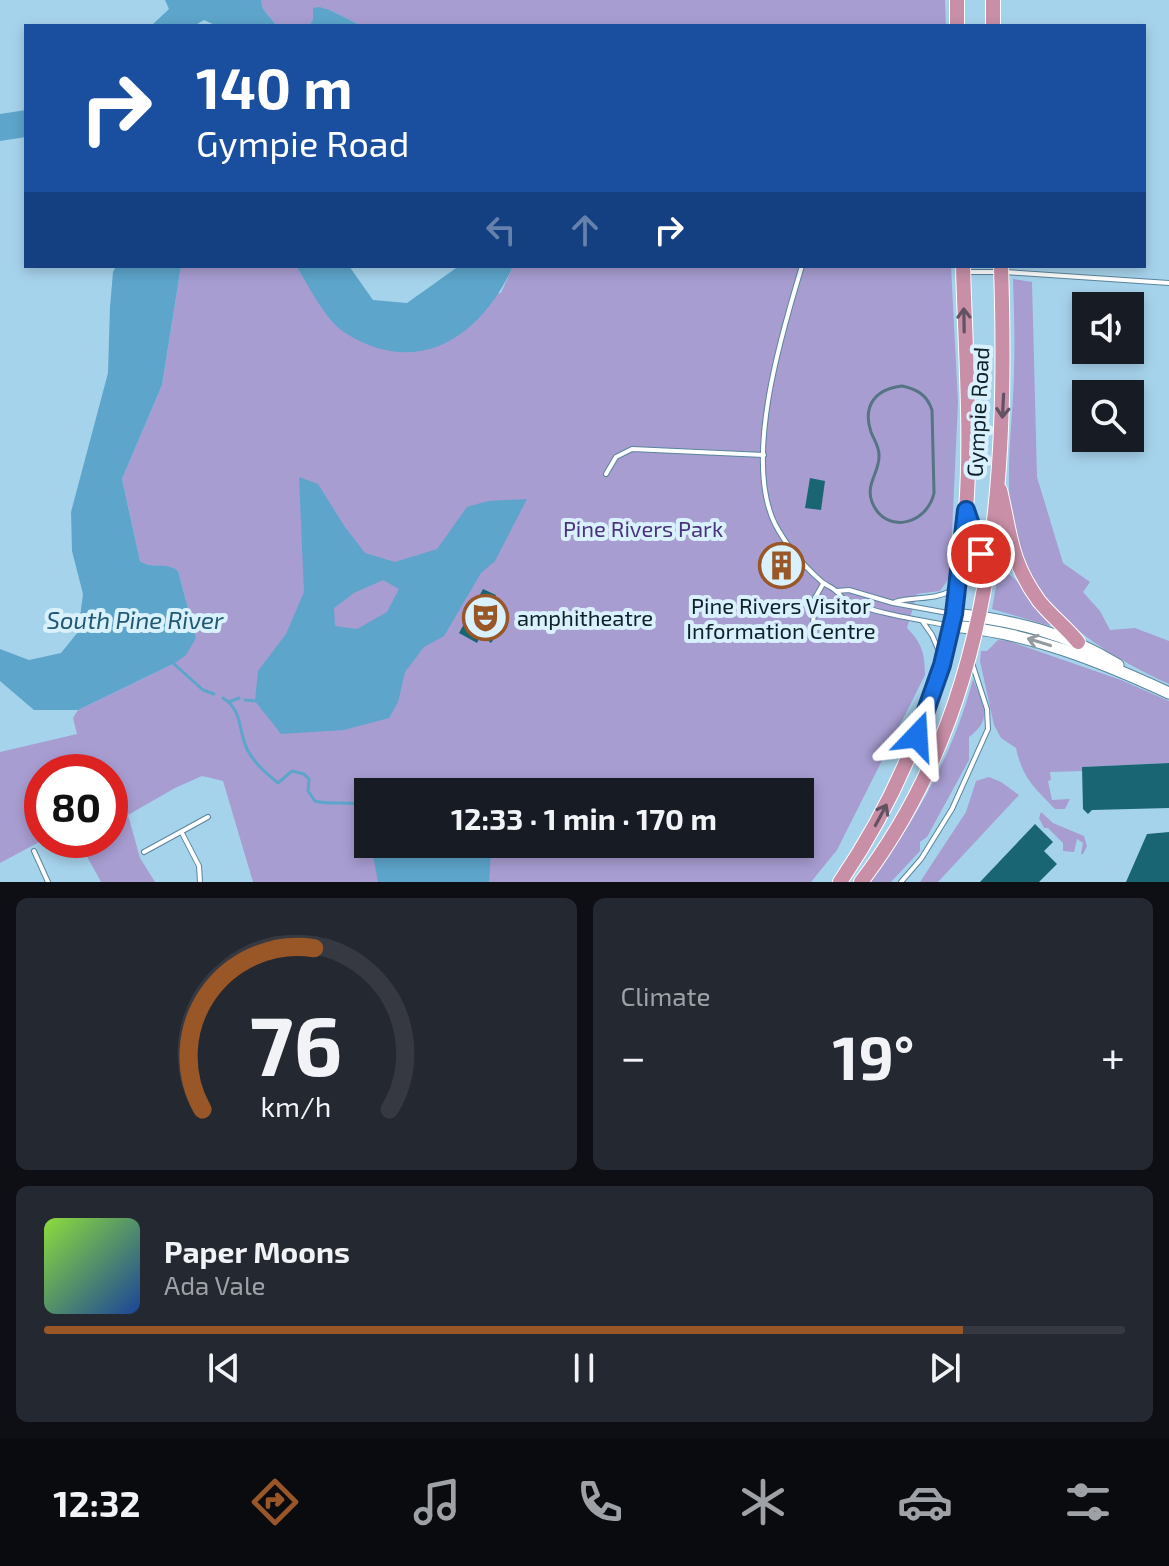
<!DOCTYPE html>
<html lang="en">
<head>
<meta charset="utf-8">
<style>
	body { margin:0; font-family:"Exo 2",sans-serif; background:#242831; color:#f1f3f6; height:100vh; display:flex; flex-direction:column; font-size:30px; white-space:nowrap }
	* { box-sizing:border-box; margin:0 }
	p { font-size:26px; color:#9ea1a6 }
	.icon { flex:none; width:44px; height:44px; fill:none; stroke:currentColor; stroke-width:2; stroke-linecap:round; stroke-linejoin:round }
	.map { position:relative; height:882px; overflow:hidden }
	.side { display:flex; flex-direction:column; gap:16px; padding:16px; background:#0d0f14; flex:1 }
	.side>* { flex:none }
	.banner { position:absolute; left:24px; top:24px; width:1122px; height:244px; border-radius:0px; box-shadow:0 4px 12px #0003; background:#1a4fa0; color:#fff; overflow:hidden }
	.fabs { position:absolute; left:1072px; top:292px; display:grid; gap:16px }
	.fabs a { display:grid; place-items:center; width:72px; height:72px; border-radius:0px; background:#171b24; box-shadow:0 4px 12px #0003; font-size:40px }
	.speed { position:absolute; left:24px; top:754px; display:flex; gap:16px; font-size:40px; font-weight:700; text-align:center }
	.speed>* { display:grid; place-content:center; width:104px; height:104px; border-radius:50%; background:#171b24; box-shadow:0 4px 12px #0003; line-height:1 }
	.speed .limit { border:12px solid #d22; background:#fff; color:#111 }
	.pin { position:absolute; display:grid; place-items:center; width:68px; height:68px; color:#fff; margin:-34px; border:4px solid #fff; border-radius:50%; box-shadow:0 2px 8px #0007 }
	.me { position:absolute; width:88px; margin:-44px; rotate:20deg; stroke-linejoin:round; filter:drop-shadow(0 0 6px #0008) }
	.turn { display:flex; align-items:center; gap:28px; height:168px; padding:0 40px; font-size:36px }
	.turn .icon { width:104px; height:104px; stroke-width:2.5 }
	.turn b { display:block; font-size:56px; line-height:68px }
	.lanes { display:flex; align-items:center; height:76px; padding:0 40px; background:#0003; justify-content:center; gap:40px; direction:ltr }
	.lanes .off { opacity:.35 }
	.big { font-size:60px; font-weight:700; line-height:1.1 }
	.side .card { flex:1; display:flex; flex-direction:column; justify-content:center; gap:12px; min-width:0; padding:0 28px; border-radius:12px; background:#242831 }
	.side .dial { align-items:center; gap:0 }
	.dial svg { height:208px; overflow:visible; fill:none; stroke:#363941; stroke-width:7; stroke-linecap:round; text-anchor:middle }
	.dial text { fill:#f1f3f6; stroke:none }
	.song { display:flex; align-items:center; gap:24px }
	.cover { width:96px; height:96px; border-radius:12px; background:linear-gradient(135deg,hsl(90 70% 55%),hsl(220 70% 35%)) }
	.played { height:8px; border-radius:4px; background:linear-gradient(90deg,#995626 85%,#363941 85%) }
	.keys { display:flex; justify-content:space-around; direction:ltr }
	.heat { display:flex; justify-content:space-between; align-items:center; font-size:44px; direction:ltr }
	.side .tiles { flex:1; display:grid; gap:16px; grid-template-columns:1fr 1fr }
	.card:last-child { grid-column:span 2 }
	.trip { position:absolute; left:354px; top:778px; width:460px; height:80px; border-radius:0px; background:#171b24; box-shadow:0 4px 12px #0003; font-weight:700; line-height:80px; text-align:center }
	.tab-bar { display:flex; height:128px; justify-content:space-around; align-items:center; background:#090b0e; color:#9ea1a6 }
	.tab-bar .icon { width:56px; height:56px }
	.tab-bar .on { color:#995626 }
	.tab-bar b { font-size:36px; color:#f1f3f6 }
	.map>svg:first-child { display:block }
	.green { fill:#a79dd1; fill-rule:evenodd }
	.water { fill:#5da5cb; fill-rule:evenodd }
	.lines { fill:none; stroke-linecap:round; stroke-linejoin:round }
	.stream { stroke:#5da5cb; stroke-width:3 }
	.building { fill:#196573 }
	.service-casing { stroke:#5a859c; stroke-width:6 }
	.tertiary-casing { stroke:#5a859c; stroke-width:13 }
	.trunk-casing { stroke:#fff; stroke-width:16 }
	.service { stroke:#fff; stroke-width:4 }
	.tertiary { stroke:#fff; stroke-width:11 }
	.trunk { stroke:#c88fa7; stroke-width:14 }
	.rail { stroke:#557484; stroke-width:3 }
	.oneway { stroke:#625262 }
	.oneway2 { stroke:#939b9f }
	.route-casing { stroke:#114b97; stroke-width:20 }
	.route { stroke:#1a73e8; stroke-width:14 }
	.labels { text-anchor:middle; stroke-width:8; stroke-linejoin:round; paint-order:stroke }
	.street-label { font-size:22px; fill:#0e2029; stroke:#d9f0fd }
	.park-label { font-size:22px; fill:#4a347f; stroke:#d9f0fd }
	.poi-label { font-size:22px; fill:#0e2029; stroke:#d9f0fd }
	.water-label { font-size:24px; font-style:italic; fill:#215974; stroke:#d9f0fd }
</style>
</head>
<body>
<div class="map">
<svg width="1169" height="882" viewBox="0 0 1169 882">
	<rect width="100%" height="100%" fill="#a6d3ec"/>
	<!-- green -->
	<g class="green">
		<polygon points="261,0 945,0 946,26 362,26 330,10 313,19 309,26 277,26 263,9"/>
		<path d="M181,266h115l32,49 173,-22 12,-27h438l7,136 -8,175 -10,14 -23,3 -10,34c15,15 18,26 18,47l-88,175 -26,32h-558l-30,-101 -21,-5 -27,12 -47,27 12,43 15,24h-54l-23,-42h32v-68h-68l1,68 -43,23v-111l77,-18 -4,-16 5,-8 97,-47 21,-25 -18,-67c-12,-9 -26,-1 -38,-10l-18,-82 40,-94zM368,792h432v52h-432z"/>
		<path d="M1013,279l19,3 5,195 26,86 27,19 -7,10 17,19 10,19 25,-2 34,13v43c-49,-22 -112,-59 -139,-107 -34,-62 -17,-139 -16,-206 1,-30 0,-61 -1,-92z"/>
		<path d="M999,570c25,7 32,36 51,53v3l-58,-17z"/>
		<path d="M998,640l11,1 112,39 48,21v62l-86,4 -1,4 -32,1 1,8 -3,1 4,19 18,-1 -5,10h-10c-21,-22 -32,-30 -39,-61l-15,-10 -7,-13 -14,-64 1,-10h6z"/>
		<path d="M973,679c10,26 21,39 -4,58v23l-42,77 -7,5v9l-29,31h-21c45,-61 84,-129 103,-203z"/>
		<polygon points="989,777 1001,782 1019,795 938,882 920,882 966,812 976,781"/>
		<polygon points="1041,812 1053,823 1084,836 1087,846 1083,854 1081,854 1083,843 1077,839 1074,852 1063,851 1063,843 1048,828 1044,828 1039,818"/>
	</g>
	<!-- water -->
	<g class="water">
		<polygon points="165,0 261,0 263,9 277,26 217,26 204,20 194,26 151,26 169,9"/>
		<polygon points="319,7 330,10 362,26 309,26 313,19 313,8"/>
		<polygon points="26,110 26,137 0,141 0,114"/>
		<path d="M116,266h65l-19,119 -40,94 18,82c12,9 26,0 38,10l18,67 -10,17 -11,8 -97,47h-44l-34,-29v-32l29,11 32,-7 17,-21 5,-38 -11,-43 -1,-39 37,-139 2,-66 3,-35z"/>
		<path d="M296,266h53l24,34 34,3 52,-37h54c-31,69 -93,113 -166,68 -22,-13 -37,-47 -51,-68z"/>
		<path d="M299,477l19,7 27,43 20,26 30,9 42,-13 30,-42 21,-6 39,-2 -32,62 -14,12 -37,63 -20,11 -19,25 -7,30 -9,16 -45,12 -63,4 -26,-33 3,-30 28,-37 18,-42zM383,580l16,9 -12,23 -30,17 -22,-3 -1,-18 20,-15z"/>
		<polygon points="409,783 437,792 368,792 368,827 366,813 356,793"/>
		<polygon points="371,844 487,844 491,852 489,882 378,882"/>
	</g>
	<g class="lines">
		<!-- stream -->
		<g class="stream">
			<polyline points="173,663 203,690 214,694"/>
			<path d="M223,698c20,12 15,33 24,51 7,14 19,24 31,34l14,-12 12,3 5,5 -1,12 7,10c17,5 37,-2 53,7"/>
			<polyline points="245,700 257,701"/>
			<polyline points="229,702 239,698"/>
		</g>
	</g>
	<!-- building -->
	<g class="building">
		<polygon points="810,478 825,481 821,510 805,508"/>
		<polygon points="777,555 797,571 791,580 769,572"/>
		<polygon points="483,589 496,595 491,605 508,611 503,626 491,643 481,635 477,643 459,633"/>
		<polygon points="1169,763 1169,808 1092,810 1088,814 1083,809 1082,767"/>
		<polygon points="1035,824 1053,842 1044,851 1057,864 1039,882 980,882"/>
		<polygon points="1169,832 1169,882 1126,882 1147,834"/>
	</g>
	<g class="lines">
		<defs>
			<g id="service">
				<path d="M802,266c-20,66 -59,193 -27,258 11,21 28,41 46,57 4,4 11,6 15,10 7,5 1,4 9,8 21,13 75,21 101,26"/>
				<polyline points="965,272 997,272"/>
				<polyline points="1005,272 1169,283"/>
				<polyline points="606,474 616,457 632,449 764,455"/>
				<polyline points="970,520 984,556"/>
				<polyline points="991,561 1013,567"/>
				<polyline points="837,591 849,590 893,603 948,613"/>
				<path d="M895,602c20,-6 39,-1 57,-12"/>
				<polyline points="923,622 932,635 938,649"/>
				<polyline points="813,624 815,598 823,584"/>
				<polyline points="182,833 199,866 200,882"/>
				<polyline points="34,851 48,882"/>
				<polyline points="144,852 208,817"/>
				<polyline points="901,882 921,859 952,809 988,729 987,709 972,663"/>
			</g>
			<g id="tertiary">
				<path d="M954,614c59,6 113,19 164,51"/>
				<path d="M952,626c76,6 148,35 217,67"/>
			</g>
			<g id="trunk">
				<polyline points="957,0 957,26"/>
				<polyline points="993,0 993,26"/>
				<path d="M1000,490c11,46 10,71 39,111 12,15 27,26 39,41"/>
				<path d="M840,882c76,-112 117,-237 126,-372 6,-79 -1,-164 -3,-244"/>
				<path d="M861,882c135,-177 147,-402 140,-616"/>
			</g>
		</defs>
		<!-- service casing -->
		<use href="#service" class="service-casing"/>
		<!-- tertiary casing -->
		<use href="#tertiary" class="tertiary-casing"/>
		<!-- trunk casing -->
		<use href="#trunk" class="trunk-casing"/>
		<!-- service -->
		<use href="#service" class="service"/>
		<!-- tertiary -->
		<use href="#tertiary" class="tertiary"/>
		<!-- trunk -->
		<use href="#trunk" class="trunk"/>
		<!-- rail -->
		<path class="rail" d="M902,386c15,3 25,9 30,24l2,83c-7,32 -49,42 -62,9 -7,-18 8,-30 7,-47 0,-9 -5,-15 -8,-23 -9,-27 5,-43 31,-46z"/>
	</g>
	<!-- one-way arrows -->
	<defs><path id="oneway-shaft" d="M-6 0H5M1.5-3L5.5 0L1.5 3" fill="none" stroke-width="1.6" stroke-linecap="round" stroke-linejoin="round" transform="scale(2)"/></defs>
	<g class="oneway">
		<use href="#oneway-shaft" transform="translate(964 320) rotate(-91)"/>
		<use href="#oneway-shaft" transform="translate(1003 406) rotate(93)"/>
		<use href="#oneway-shaft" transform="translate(881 815) rotate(-62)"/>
	</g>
	<use class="oneway2" href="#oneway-shaft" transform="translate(1039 642) rotate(-163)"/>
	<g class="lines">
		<defs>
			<polyline id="route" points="917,736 942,665 954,614 966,510 981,554"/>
		</defs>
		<!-- route casing -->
		<use href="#route" class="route-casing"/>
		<!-- route -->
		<use href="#route" class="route"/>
	</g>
	<!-- icons -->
	<defs>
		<symbol id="building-ring" viewBox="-11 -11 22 22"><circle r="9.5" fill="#d9f0fd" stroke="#995626" stroke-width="1.5"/><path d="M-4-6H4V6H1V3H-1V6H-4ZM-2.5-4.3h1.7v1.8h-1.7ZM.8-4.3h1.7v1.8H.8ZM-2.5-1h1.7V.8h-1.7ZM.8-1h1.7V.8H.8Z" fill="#995626"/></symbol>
		<symbol id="theatre-ring" viewBox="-11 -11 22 22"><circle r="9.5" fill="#d9f0fd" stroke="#995626" stroke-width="1.5"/><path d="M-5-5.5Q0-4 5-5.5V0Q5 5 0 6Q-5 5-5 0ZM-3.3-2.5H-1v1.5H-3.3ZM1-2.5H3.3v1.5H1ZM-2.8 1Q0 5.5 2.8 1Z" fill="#995626"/></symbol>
	</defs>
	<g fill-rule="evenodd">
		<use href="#building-ring" x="756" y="540" width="51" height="51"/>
		<use href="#theatre-ring" x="460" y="592" width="51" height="51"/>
	</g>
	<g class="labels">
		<!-- street labels -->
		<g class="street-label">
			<text transform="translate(978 412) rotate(-87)" y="8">Gympie Road</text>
		</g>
		<!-- park labels -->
		<g class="park-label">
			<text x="643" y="537">Pine Rivers Park</text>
		</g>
		<!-- poi labels -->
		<g class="poi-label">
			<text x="781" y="614">Pine Rivers Visitor<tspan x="781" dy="25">Information Centre</tspan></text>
			<text x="517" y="626" text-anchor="start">amphitheatre</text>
		</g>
		<!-- water labels -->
		<g class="water-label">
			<text x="135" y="629">South Pine River</text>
		</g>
	</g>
</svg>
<div class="fabs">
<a><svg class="icon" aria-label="sound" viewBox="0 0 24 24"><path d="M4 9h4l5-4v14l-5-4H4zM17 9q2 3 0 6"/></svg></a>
<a><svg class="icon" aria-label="search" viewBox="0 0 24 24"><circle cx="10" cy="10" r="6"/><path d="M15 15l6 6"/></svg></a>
</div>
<div class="speed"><div class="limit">80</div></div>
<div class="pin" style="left:981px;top:554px;background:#d93025"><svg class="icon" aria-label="arrive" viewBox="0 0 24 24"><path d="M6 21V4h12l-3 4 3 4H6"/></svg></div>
<svg class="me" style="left:917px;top:736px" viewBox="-20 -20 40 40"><path d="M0-17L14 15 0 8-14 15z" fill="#1a73e8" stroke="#fff" stroke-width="4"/></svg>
<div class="trip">12:33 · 1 min · 170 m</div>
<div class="banner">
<div class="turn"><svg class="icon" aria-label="right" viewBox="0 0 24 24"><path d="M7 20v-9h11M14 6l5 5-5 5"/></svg><div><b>140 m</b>Gympie Road</div></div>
<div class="lanes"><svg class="icon off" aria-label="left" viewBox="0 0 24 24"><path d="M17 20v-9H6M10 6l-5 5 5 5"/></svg><svg class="icon off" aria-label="ahead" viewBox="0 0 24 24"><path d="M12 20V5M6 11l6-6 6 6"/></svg><svg class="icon" aria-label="right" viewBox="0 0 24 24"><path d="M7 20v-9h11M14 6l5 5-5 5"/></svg></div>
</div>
</div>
<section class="side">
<div class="tiles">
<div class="card dial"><svg viewBox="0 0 100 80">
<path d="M14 69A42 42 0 1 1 86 69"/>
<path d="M14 69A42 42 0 0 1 57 7" stroke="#995626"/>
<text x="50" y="56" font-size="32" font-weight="700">76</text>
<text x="50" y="72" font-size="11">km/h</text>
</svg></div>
<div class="card"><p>Climate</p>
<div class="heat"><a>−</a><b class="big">19°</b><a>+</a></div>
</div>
<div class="card">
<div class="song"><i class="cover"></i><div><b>Paper Moons</b><p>Ada Vale</p></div></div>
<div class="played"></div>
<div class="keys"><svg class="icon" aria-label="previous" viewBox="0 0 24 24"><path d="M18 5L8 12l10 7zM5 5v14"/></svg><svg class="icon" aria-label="pause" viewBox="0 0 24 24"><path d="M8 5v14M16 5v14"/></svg><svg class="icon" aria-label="next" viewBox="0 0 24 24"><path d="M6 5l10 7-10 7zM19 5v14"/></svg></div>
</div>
</div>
</section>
<nav class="tab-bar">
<b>12:32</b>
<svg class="icon on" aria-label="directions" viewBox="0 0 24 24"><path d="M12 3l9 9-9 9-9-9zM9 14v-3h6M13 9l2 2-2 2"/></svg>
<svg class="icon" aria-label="music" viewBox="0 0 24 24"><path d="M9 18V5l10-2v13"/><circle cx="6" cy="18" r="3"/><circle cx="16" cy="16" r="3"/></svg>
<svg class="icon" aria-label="phone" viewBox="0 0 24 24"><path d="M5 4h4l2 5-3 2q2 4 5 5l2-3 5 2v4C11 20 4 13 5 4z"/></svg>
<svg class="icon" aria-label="climate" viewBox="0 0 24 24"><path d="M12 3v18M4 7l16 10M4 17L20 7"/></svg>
<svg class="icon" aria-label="car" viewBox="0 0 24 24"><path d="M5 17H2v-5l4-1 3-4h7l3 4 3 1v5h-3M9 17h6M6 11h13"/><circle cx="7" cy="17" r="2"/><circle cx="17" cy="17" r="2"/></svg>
<svg class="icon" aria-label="filters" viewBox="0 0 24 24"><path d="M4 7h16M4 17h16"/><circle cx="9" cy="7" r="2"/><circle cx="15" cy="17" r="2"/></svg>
</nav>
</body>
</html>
